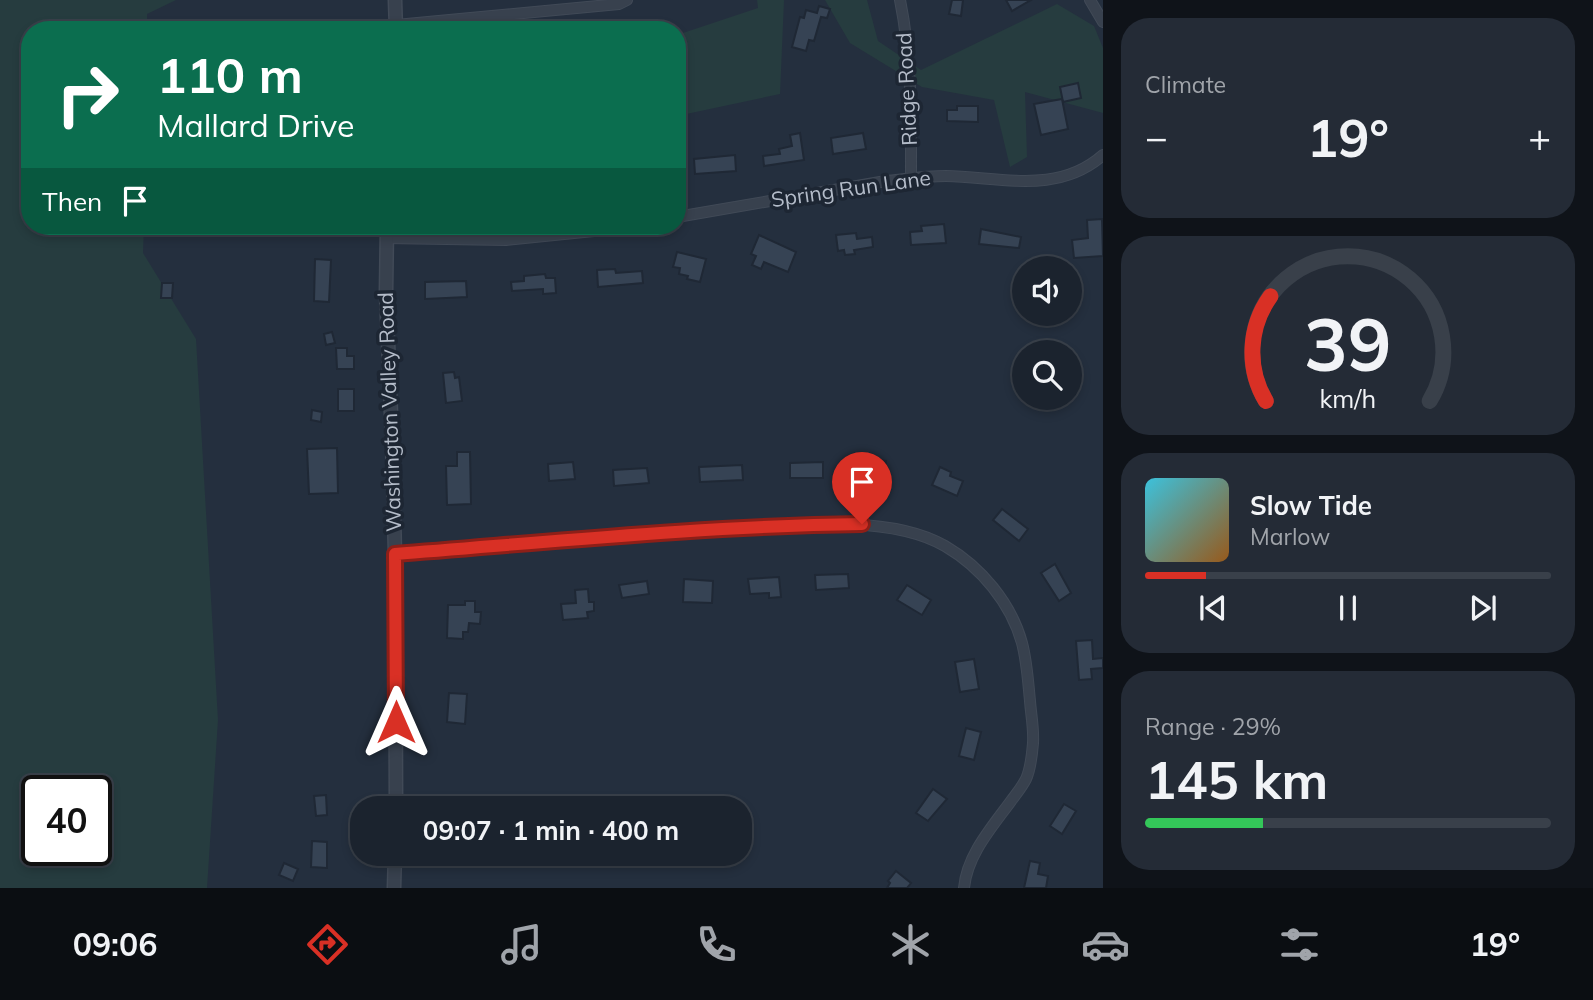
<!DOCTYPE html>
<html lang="en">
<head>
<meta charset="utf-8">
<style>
	body { margin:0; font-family:Mulish,sans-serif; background:#242b36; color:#f1f3f6; height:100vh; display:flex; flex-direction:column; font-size:26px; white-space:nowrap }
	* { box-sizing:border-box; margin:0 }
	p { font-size:23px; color:#a0a4aa }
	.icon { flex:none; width:38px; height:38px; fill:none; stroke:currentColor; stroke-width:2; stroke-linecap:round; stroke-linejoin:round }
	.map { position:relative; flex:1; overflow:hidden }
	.sheet { display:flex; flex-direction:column; gap:18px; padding:18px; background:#0f1319; width:490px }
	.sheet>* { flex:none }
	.top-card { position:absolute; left:21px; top:21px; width:665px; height:214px; border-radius:28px; box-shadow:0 4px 10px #0003,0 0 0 2px #39404a; background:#0b6e4f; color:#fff; overflow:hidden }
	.fabs { position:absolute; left:1012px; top:256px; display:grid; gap:14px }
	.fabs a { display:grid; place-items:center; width:70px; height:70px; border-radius:50%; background:#1b232e; box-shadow:0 4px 10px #0003,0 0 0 2px #39404a; font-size:35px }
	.speed { position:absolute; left:21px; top:775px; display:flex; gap:14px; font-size:35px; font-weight:700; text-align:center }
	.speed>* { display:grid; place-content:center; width:91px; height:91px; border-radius:50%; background:#1b232e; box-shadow:0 4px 10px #0003,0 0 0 2px #39404a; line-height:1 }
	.speed .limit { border:4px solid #111; border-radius:10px; background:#fff; color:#111 }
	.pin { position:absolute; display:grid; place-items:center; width:60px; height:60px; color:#fff; margin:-72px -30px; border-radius:50% 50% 50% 0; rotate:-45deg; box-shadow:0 0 7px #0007 }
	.pin .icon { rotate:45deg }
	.me { position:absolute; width:77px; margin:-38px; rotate:0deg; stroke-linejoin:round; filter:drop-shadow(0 0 5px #0008) }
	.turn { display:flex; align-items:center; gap:24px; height:147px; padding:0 21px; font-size:32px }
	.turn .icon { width:91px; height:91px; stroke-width:2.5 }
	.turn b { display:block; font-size:49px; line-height:60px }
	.then { display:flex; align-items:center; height:66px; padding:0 21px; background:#0003; gap:14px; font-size:26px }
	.big { font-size:52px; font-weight:700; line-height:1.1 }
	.sheet .tile { flex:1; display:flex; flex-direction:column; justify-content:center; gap:10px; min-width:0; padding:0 24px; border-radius:28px; background:#242b36 }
	.sheet .dial { align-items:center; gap:0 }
	.dial svg { height:182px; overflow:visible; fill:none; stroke:#39404a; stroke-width:7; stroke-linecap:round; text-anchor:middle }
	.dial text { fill:#f1f3f6; stroke:none }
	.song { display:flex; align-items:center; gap:21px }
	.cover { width:84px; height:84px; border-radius:10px; background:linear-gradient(135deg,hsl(190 70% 55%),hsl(30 70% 35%)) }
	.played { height:7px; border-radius:4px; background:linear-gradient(90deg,#d93025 15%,#39404a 15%) }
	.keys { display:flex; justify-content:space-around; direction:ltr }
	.heat { display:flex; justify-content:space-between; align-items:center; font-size:38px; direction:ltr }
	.charge { height:10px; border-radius:5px; background:linear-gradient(90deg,#34c759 29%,#39404a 0) }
	.trip { position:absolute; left:350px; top:796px; width:402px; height:70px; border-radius:28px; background:#1b232e; box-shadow:0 4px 10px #0003,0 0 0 2px #39404a; font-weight:700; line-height:70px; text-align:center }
	.menu { display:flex; height:112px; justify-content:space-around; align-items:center; background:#0b0e12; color:#a0a4aa }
	.menu .icon { width:49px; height:49px }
	.menu .current { color:#d93025 }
	.menu b { font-size:32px; color:#f1f3f6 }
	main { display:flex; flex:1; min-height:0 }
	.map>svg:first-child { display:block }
	.green { fill:#263c3f; fill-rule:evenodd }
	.building { fill:#364354; stroke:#1f2835; stroke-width:2 }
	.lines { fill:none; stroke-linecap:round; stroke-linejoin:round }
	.minor-casing { stroke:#414a57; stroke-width:12 }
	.tertiary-casing { stroke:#414a57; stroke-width:15 }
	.minor { stroke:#38414e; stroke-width:10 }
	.tertiary { stroke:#38414e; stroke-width:12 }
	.route-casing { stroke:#8d1f18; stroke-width:18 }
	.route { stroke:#d93025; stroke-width:12 }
	.labels { text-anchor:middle; stroke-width:7; stroke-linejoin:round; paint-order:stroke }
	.street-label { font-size:21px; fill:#b4bcc9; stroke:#1d2633 }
</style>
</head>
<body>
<main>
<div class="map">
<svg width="1103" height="888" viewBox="0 0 1103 888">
	<rect width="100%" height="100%" fill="#242f3e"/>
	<!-- green -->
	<g class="green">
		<path d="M0,0h176l-29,14v16h-117v196h114l-1,27 53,86 22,381 -11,168h-207zM37,791h59v59h-59z"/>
		<polygon points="757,0 784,0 780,94 677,116 677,35 758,8"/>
		<polygon points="825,0 867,0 878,41 921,70 1057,4 1094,26 1103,48 1103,113 1025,92 1027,157 1010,167 994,100 922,87 850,43"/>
	</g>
	<!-- building -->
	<g class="building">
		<polygon points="952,0 963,0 961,16 949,14"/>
		<polygon points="1006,0 1031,0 1012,11"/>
		<polygon points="819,6 830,9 827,18 821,17 814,41 809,40 806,51 792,47 800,17 804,18 806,10 817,13"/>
		<polygon points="1078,83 1081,98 1063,102 1060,87"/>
		<polygon points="1062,99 1068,129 1041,135 1034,104"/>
		<polygon points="957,106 978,106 978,122 947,121 947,110 957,110"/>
		<polygon points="800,133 804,160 764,166 763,156 780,154 779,149 792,146 790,135"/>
		<polygon points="863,133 866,149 833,154 831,138"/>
		<polygon points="735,155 736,171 695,174 694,159"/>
		<polygon points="1102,219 1103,256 1074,258 1072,240 1088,238 1087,220"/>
		<polygon points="944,224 946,243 911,245 910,232 922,231 921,226"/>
		<polygon points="981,229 1021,237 1019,248 979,244"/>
		<polygon points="856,233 857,239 872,237 873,247 854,250 855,254 845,255 844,250 838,251 836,235"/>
		<polygon points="759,235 796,252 788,272 764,262 761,269 752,265 756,256 751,254"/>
		<polygon points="677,252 706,259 700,282 687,279 688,276 679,274 680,268 673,267"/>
		<polygon points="315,259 331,260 329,302 314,301"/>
		<polygon points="615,269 616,273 642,271 643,283 598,287 597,270"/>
		<polygon points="545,274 546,278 555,278 556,293 543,294 543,289 512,291 511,282 524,281 524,276"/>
		<polygon points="466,281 467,297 425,299 425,282"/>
		<polygon points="162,283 173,283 172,298 161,298"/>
		<polygon points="332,332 335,343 326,345 324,334"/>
		<polygon points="336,348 347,348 347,356 354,356 354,369 337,369"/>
		<polygon points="454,372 455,378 459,377 462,401 446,403 443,373"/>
		<rect x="338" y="389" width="16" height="22"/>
		<polygon points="312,410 322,412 321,422 311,420"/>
		<polygon points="337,448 338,493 309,494 307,449"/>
		<polygon points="457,452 470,452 471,504 447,505 446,466 457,466"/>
		<polygon points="859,459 886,461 885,475 858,474"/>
		<polygon points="573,462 575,479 549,481 548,464"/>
		<polygon points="823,462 823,478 790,478 790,463"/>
		<polygon points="742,465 743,480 700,482 699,467"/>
		<polygon points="940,467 951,472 950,476 963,481 957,496 932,485"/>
		<polygon points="647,468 649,483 614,486 613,470"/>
		<polygon points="1002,509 1028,529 1019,541 993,520"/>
		<polygon points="1055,564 1071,593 1059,601 1041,573"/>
		<polygon points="848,574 849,588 816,590 815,575"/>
		<polygon points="779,577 781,597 769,598 769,593 750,594 748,579"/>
		<polygon points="684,579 713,581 712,603 683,602"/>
		<polygon points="647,581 649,594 622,598 619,585"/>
		<polygon points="907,585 931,600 922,615 897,600"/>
		<polygon points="588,589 589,602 594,602 594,611 587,612 588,618 563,620 561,604 576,603 575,590"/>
		<polygon points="465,601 475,601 475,612 481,612 480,624 469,623 468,632 463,632 463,639 447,638 448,605 465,605"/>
		<polygon points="1092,640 1093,659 1103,658 1103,668 1091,669 1092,679 1079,680 1076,641"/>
		<polygon points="974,659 979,689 960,692 955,662"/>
		<polygon points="449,693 467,694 465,724 447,722"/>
		<polygon points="966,728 981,732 974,760 959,756"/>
		<polygon points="933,789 947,799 928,821 916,813"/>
		<polygon points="326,795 327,815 316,816 314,796"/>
		<polygon points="1064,804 1076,811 1062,834 1050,826"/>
		<polygon points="312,841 327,842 327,868 311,867"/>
		<polygon points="1030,861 1040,863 1038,874 1048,876 1046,888 1024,888"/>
		<polygon points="284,863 298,869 293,881 279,875"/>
		<polygon points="896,871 911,883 907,888 887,888 890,883 888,881"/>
	</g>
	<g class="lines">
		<defs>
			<g id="minor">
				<path d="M900,0c12,59 11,118 11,178"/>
				<polyline points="1090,0 1103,22"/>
				<polyline points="396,25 619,4 627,0"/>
				<path d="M677,217l209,-36c20,-2 40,-5 60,-5 55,1 112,19 157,-21"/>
				<polyline points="386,238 506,240 594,231 626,226"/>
				<path d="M395,554c107,-9 214,-19 321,-24 67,-4 171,-18 229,16 36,21 66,57 77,97 5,19 6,38 8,58 1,14 4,28 3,42 -1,12 -2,25 -7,36 -4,8 -10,15 -15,22 -19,26 -44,54 -47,87"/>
			</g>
			<g id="tertiary">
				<polyline points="395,0 396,30"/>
				<polyline points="387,226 386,293 392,439 395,554 396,808"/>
				<polyline points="394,888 395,854"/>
			</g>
		</defs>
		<!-- minor casing -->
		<use href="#minor" class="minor-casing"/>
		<!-- tertiary casing -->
		<use href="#tertiary" class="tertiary-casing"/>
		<!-- minor -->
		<use href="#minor" class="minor"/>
		<!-- tertiary -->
		<use href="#tertiary" class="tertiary"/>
	</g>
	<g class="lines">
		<defs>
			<path id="route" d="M396,722l-1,-168c155,-12 311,-28 467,-30"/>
		</defs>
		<!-- route casing -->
		<use href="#route" class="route-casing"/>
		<!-- route -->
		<use href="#route" class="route"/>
	</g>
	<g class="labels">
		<!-- street labels -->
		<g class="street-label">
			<text transform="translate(907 89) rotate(-93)" y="7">Ridge Road</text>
			<text transform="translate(851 189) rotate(-8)" y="7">Spring Run Lane</text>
			<text transform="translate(390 412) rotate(-92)" y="7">Washington Valley Road</text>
		</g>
	</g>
</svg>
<div class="fabs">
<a><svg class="icon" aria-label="sound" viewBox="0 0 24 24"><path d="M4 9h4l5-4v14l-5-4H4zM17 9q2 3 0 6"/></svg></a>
<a><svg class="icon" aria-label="search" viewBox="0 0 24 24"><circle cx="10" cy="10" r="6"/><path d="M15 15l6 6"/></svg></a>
</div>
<div class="speed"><div class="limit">40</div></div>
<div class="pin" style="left:862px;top:524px;background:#d93025"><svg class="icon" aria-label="arrive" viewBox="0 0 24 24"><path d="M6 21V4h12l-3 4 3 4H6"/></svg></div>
<svg class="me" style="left:396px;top:722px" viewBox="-20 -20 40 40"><path d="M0-17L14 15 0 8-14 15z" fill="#d93025" stroke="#fff" stroke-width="4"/></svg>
<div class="trip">09:07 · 1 min · 400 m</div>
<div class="top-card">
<div class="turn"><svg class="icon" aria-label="right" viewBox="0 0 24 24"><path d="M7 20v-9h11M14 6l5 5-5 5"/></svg><div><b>110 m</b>Mallard Drive</div></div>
<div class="then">Then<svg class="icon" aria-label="arrive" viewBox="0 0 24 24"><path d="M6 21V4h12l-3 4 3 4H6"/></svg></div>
</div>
</div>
<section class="sheet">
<div class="tile"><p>Climate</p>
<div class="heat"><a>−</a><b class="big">19°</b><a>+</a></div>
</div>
<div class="tile dial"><svg viewBox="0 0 100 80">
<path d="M14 69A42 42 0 1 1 86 69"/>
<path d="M14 69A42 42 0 0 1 16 23" stroke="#d93025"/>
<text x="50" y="56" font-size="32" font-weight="700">39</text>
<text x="50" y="72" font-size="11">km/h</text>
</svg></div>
<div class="tile">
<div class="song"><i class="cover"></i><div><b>Slow Tide</b><p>Marlow</p></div></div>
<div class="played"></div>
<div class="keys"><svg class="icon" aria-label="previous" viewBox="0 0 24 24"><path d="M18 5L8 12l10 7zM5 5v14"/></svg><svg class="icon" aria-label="pause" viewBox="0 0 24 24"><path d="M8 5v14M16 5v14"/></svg><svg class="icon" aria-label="next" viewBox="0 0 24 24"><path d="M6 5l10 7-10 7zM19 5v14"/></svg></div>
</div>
<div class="tile"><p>Range · 29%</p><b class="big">145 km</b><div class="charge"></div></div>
</section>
</main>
<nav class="menu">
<b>09:06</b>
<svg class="icon current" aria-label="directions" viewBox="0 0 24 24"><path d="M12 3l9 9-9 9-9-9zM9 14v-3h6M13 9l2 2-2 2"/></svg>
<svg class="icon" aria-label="music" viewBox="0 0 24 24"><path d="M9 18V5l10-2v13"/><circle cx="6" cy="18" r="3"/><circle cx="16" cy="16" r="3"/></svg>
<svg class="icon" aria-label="phone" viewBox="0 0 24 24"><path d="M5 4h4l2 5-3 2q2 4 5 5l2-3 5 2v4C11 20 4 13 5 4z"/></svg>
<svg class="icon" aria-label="climate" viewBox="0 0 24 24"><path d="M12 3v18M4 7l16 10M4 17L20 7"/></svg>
<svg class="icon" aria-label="car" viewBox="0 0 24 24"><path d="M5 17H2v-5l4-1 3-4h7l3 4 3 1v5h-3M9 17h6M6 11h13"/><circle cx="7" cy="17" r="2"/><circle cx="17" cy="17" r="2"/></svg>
<svg class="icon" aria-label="filters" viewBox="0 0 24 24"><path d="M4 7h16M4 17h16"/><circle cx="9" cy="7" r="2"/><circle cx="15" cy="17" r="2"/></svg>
<b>19°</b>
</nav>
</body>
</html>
